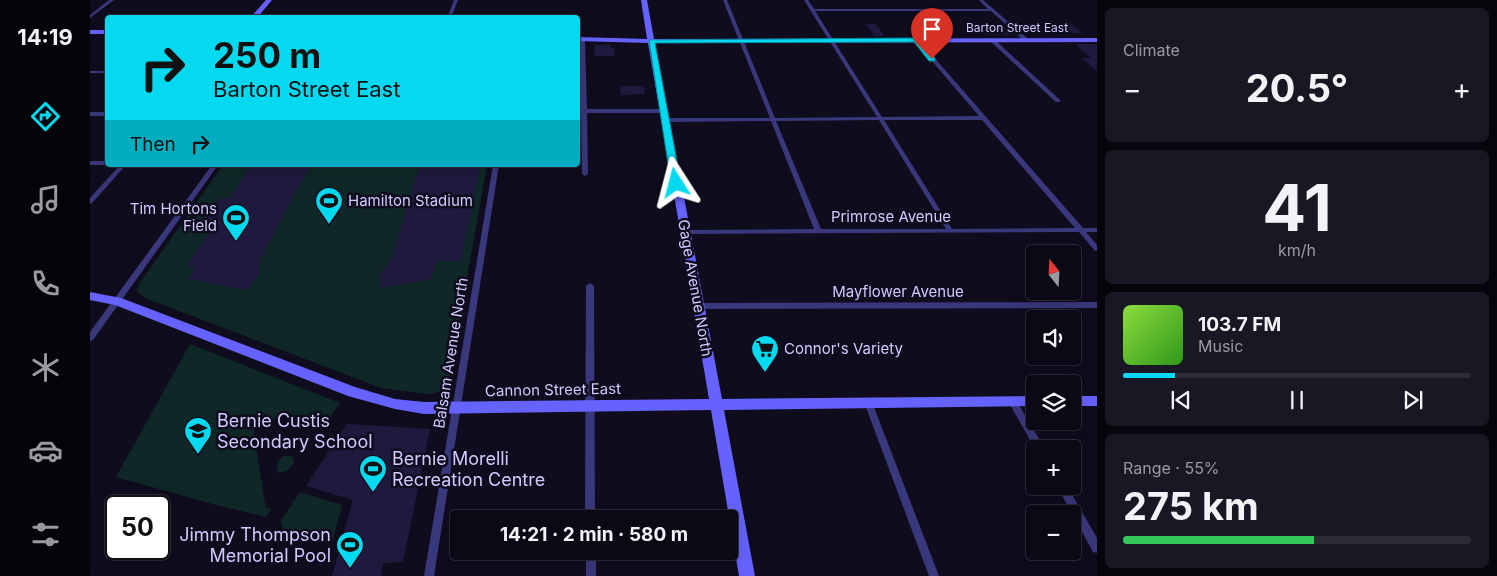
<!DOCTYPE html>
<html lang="en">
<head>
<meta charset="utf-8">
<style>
	body { margin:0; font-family:Inter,sans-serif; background:#191723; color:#f1f3f6; height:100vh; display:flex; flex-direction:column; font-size:19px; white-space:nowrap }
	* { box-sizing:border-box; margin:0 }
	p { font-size:16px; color:#9a9aa1 }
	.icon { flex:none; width:28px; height:28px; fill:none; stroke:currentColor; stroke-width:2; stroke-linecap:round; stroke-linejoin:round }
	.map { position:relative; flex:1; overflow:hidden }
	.details { display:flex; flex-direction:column; gap:8px; padding:8px; background:#06050c; width:400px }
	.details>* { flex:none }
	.banner { position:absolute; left:15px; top:15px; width:475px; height:152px; border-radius:5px; box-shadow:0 5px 20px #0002,0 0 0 1px #2b2a35; background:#04d9f0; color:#111; overflow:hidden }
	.needle { width:32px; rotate:342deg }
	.buttons { position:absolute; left:936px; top:245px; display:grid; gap:10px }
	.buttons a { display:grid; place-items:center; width:55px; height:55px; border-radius:5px; background:#0b0916; box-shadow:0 5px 20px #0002,0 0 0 1px #2b2a35; font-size:25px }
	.speed { position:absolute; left:15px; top:495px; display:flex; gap:10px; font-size:25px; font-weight:700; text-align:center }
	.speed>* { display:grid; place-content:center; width:65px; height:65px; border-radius:50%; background:#0b0916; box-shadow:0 5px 20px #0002,0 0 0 1px #2b2a35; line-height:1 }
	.speed .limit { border:2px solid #111; border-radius:8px; background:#fff; color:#111 }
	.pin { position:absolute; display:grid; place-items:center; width:42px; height:42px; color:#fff; margin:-51px -21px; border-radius:50% 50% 50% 0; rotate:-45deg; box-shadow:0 0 5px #0007 }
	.pin .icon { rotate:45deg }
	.me { position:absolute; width:55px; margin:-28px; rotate:351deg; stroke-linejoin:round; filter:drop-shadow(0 0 4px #0008) }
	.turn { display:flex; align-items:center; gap:18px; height:105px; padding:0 25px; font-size:22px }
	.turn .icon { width:65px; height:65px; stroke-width:2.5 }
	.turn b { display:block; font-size:35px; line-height:42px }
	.then { display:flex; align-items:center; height:48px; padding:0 25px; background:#0003; gap:10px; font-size:19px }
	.big { font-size:38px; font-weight:700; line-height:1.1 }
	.details .widget { flex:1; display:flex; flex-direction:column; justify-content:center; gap:8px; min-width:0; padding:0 18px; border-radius:8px; background:#191723 }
	.details .dial { align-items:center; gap:0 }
	.dial b { font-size:65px; line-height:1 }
	.song { display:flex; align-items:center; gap:15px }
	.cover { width:60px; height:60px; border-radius:8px; background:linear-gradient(135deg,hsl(90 70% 55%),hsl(110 70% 35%)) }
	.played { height:5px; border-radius:2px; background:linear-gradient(90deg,#04d9f0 15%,#2b2a35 15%) }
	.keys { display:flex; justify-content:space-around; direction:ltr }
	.heat { display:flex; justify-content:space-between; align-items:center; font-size:28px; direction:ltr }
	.charge { height:8px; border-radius:4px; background:linear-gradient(90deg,#34c759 55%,#2b2a35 0) }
	.trip { position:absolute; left:360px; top:510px; width:288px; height:50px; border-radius:5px; background:#0b0916; box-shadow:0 5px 20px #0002,0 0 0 1px #2b2a35; font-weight:700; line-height:50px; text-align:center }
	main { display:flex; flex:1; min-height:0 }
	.tab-bar { display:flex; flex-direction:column; width:90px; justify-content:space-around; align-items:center; background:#040409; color:#9a9aa1 }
	.tab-bar .icon { width:35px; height:35px }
	.tab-bar .active { color:#04d9f0 }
	.tab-bar b { font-size:22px; color:#f1f3f6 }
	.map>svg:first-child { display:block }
	.green { fill:#0f2827 }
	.building { fill:#20193e }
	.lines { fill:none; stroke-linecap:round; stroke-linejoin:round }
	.street { fill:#3a387c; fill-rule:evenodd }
	.secondary { fill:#6662fd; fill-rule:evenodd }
	.route { fill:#04d9f0; stroke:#038d9c }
	.labels { text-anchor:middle; stroke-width:5; stroke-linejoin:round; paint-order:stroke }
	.far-street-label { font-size:12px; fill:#d0cafe; stroke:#0f0c1e }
	.poi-label { font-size:15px; fill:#d0cafe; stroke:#0f0c1e; text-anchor:start }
	.street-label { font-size:15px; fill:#d0cafe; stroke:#0f0c1e }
	.near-poi-label { font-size:18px; fill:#d0cafe; stroke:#0f0c1e; text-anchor:start }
</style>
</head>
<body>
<main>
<nav class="tab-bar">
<b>14:19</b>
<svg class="icon active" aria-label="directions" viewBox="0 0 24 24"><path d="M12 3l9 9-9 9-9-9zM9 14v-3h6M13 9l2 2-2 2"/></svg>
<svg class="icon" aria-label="music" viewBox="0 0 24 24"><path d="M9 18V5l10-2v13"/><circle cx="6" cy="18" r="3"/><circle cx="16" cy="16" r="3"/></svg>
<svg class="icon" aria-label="phone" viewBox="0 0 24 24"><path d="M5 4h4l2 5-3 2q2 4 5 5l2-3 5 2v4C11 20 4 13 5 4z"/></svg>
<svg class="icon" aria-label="climate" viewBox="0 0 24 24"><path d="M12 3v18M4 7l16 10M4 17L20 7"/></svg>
<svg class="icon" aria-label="car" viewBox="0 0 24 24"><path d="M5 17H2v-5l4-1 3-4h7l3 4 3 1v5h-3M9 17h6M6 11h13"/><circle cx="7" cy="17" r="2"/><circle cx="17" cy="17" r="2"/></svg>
<svg class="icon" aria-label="filters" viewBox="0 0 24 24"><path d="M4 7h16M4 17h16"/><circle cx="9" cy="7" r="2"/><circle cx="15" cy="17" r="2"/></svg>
</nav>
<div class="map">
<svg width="1007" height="576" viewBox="0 0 1007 576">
	<rect width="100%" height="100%" fill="#0f0c1e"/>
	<!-- green -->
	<g class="green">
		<polygon points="133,165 397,165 358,384 354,391 337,394 291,388 55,298 47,292 49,284"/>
		<path d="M100,344l150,59 -11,15c-11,-2 -51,-2 -61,2 -7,2 -12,6 -14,13l11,71 1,3 5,2 -5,8 -50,-12 -100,-28z"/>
		<polygon points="194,456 202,456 204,463 197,471 187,473 188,461"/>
		<polygon points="210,492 252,505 243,539 235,543 194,532 191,521"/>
	</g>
	<!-- building -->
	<g class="building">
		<polygon points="949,23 980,23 992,33 961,33"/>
		<polygon points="776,24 786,24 794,36 784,36"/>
		<polygon points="877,24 901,24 904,27 914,27 923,35 899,35 895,32 885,32"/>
		<polygon points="988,44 1007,44 1007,71 991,58 1001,58 986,45"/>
		<polygon points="505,45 520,45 520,48 525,48 524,56 504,56"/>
		<polygon points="530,86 554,86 555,94 531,95"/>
		<polygon points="161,165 220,165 170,260 168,276 157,290 98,279 106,267 96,267 124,224 113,223 129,199 140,198"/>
		<polygon points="330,165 390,165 371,261 347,261 341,279 291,288 289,275 301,260"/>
		<polygon points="257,424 340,429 313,562 293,563 291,576 242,576 263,500 216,486"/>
	</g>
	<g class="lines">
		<!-- street -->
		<g class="street">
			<polygon points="19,0 24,0 0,18 0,15"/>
			<polygon points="364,0 368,0 361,18 357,18"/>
			<path d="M633,0h4l48,118 102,-1 -73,-117h4l6,9h174l-9,-9h4l44,38v2h-4l-32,-29h-176l67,106 97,-1 -65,-76 4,-1 165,189h14v4h-11l11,13v6h-2l-16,-19 -396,2 -1,-2 3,-2 129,-1 -43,-108 -105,1 -3,-2 3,-2h104zM789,120l67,109h-125l-45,-108zM794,120h98l93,108 -123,1z"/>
			<polygon points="491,39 495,40 497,109 574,109 577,111 574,113 497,113 498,174 495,176 492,174 491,113 488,113 488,109 491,109"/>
			<polygon points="900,39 904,39 970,100 970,102 966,102 900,41"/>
			<rect x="0" y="71" width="18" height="2"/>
			<rect x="0" y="112" width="18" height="4"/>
			<rect x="0" y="161" width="18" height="4"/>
			<polygon points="30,165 36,165 2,203 0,204 0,198"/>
			<polygon points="122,165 128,165 3,340 0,341 0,332"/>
			<polygon points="403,165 409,165 344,576 334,576"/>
			<polygon points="500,283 504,286 505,519 495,519 496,286"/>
			<polygon points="1007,302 1007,308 608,309 604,306 608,303"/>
			<polygon points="922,397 925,398 955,449 945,449 918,401 919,398"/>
			<polygon points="778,398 781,399 782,402 849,576 839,576 774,402 775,399"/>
			<polygon points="967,486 977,486 1007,538 1007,553 1003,552"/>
			<rect x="496" y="551" width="10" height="25"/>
		</g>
		<!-- secondary -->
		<g class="secondary">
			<polygon points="176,0 182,0 167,18 160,18"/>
			<polygon points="551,0 557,0 564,39 1007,38 1007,42 565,43 632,399 945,396 945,406 634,410 665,576 649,576 621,410 334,414 305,409 258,396 25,305 0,300 0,292 31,298 265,387 305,399 334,402 619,399 558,43 488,41 488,37 557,39"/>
			<rect x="0" y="30" width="18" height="4"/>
			<rect x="982" y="396" width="25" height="10"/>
		</g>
	</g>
	<!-- route -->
	<polygon class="route" points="826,38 845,58 845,61 839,61 824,42 565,43 591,183 586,185 581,183 559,40"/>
	<!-- icons -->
	<defs>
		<symbol id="stadium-pin" viewBox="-11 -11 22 30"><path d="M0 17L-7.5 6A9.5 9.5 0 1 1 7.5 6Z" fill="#04d9f0" stroke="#0f0c1e"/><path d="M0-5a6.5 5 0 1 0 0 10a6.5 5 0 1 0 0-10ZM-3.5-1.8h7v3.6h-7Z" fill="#111"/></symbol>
		<symbol id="supermarket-pin" viewBox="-11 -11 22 30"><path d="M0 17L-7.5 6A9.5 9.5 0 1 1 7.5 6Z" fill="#04d9f0" stroke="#0f0c1e"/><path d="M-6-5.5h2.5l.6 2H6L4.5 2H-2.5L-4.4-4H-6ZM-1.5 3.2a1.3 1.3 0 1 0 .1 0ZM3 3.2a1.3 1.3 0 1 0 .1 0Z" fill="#111"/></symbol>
		<symbol id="school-pin" viewBox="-11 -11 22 30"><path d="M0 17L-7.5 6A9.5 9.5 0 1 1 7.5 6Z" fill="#04d9f0" stroke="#0f0c1e"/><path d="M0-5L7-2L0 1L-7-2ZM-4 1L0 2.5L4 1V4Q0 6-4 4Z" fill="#111"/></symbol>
	</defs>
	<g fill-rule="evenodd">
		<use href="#stadium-pin" x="223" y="185" width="32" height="43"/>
		<use href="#stadium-pin" x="130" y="202" width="32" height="43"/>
		<use href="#supermarket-pin" x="659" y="333" width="32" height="43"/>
		<use href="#school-pin" x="92" y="415" width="32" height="43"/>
		<use href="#stadium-pin" x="267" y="453" width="32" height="43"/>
		<use href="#stadium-pin" x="244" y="529" width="32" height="43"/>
	</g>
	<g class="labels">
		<!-- far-street labels -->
		<g class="far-street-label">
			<text x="927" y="32">Barton Street East</text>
		</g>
		<!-- poi labels -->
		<g class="poi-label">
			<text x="258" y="206">Hamilton Stadium</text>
			<text x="127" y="214" text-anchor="end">Tim Hortons<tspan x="127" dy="17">Field</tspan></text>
			<text x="694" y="354">Connor's Variety</text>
		</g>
		<!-- street labels -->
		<g class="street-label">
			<text x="801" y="222">Primrose Avenue</text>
			<text transform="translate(605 288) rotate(80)" y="5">Gage Avenue North</text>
			<text x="808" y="297">Mayflower Avenue</text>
			<text transform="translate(361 353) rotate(-81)" y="5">Balsam Avenue North</text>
			<text transform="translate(463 390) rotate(-1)" y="5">Cannon Street East</text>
		</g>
		<!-- near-poi labels -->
		<g class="near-poi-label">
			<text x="127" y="427">Bernie Custis<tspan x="127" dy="21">Secondary School</tspan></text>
			<text x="302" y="465">Bernie Morelli<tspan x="302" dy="21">Recreation Centre</tspan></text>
			<text x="241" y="541" text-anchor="end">Jimmy Thompson<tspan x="241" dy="21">Memorial Pool</tspan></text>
		</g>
	</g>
</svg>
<div class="buttons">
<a><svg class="needle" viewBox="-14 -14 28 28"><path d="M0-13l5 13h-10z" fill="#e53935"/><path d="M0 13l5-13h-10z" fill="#9a9aa1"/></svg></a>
<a><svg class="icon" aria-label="sound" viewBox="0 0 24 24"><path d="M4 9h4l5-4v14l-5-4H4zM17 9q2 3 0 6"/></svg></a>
<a><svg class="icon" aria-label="layers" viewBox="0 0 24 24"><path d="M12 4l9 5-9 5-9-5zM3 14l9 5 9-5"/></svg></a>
<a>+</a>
<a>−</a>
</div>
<div class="speed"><div class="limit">50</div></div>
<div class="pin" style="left:842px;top:59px;background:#d93025"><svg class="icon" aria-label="arrive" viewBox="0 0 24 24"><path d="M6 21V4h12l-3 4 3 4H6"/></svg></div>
<svg class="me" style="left:586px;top:183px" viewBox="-20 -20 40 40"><path d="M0-17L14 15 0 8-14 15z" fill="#04d9f0" stroke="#fff" stroke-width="4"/></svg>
<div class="trip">14:21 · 2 min · 580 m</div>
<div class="banner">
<div class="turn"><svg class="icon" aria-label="right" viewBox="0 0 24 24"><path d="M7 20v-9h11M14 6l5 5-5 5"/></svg><div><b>250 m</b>Barton Street East</div></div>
<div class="then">Then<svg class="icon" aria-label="right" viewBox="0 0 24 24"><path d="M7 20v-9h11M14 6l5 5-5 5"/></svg></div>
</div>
</div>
<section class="details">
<div class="widget"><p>Climate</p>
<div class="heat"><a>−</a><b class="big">20.5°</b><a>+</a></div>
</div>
<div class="widget dial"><b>41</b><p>km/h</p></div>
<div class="widget">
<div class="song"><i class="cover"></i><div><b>103.7 FM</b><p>Music</p></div></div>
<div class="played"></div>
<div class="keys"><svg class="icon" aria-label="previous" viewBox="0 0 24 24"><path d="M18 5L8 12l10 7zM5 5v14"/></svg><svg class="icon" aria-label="pause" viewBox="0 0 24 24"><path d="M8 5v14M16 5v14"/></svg><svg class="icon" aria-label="next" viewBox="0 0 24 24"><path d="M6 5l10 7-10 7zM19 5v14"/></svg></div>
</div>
<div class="widget"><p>Range · 55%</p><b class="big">275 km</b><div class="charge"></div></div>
</section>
</main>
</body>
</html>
